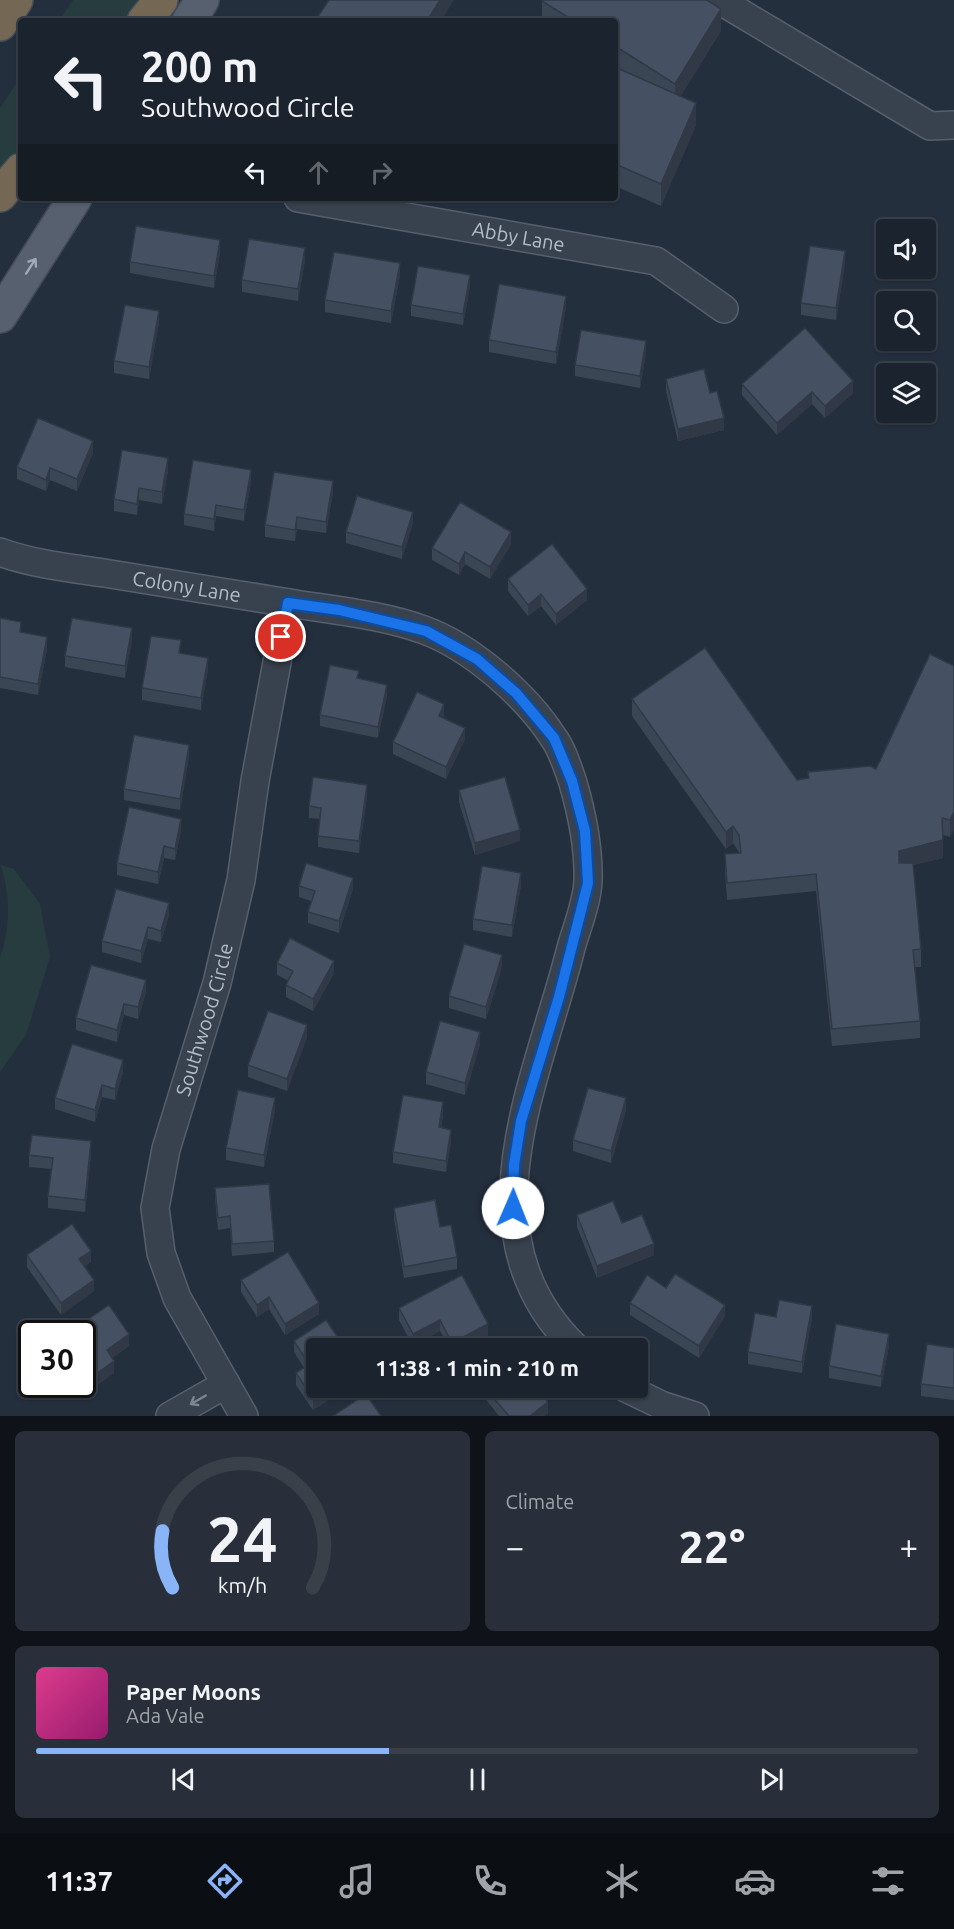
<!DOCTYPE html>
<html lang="en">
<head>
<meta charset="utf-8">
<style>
	body { margin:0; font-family:Ubuntu,sans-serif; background:#282f3a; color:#f1f3f6; height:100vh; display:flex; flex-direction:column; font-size:22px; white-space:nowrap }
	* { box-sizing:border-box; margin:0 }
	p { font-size:20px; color:#a0a4aa }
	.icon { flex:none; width:33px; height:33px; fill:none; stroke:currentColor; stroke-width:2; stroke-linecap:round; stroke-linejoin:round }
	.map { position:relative; height:1416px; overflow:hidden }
	.drawer { display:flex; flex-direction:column; gap:15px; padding:15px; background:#0f1319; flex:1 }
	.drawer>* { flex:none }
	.top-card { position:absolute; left:18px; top:18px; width:600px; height:183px; border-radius:6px; box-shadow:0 2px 4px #0004,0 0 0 2px #39404a; background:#1b232e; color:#f1f3f6; overflow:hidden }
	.fabs { position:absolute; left:876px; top:219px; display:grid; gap:12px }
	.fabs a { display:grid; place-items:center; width:60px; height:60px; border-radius:6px; background:#1b232e; box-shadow:0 2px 4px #0004,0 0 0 2px #39404a; font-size:30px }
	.speed { position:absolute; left:18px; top:1320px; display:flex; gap:12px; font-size:30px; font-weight:700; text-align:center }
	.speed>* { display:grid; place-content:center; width:78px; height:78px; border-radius:50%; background:#1b232e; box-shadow:0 2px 4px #0004,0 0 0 2px #39404a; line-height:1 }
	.speed .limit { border:3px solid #111; border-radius:9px; background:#fff; color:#111 }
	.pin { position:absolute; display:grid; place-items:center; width:51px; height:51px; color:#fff; margin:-26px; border:3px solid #fff; border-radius:50%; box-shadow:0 2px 6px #0007 }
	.me { position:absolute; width:66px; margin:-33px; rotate:1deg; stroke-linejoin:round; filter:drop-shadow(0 0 4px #0008) }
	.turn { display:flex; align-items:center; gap:21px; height:126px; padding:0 24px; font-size:27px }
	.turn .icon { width:78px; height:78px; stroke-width:2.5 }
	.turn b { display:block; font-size:42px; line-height:51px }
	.lanes { display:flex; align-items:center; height:57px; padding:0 24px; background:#0003; justify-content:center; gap:30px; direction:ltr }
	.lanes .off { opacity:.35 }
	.big { font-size:45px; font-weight:600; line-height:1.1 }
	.drawer .widget { flex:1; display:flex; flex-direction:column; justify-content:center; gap:9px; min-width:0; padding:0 21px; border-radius:9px; background:#282f3a }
	.drawer .dial { align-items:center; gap:0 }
	.dial svg { height:156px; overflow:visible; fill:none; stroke:#39404a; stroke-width:7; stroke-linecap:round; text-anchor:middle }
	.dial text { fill:#f1f3f6; stroke:none }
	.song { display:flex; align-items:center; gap:18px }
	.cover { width:72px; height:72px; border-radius:9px; background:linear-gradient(135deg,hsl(330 70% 55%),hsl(320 70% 35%)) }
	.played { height:6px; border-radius:3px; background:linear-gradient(90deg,#8ab4f8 40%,#39404a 40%) }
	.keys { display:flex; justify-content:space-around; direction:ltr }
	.heat { display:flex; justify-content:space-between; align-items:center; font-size:33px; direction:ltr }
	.drawer .tiles { flex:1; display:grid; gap:15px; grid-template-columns:1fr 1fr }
	.widget:last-child { grid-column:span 2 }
	.trip { position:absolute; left:306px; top:1338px; width:342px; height:60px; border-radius:6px; background:#1b232e; box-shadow:0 2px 4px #0004,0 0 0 2px #39404a; font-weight:600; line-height:60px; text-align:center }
	.menu { display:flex; height:96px; justify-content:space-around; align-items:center; background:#0b0e12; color:#a0a4aa }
	.menu .icon { width:42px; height:42px }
	.menu .selected { color:#8ab4f8 }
	.menu b { font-size:27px; color:#f1f3f6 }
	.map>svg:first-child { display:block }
	.green { fill:#263c3f }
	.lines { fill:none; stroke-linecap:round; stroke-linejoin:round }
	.minor-casing { stroke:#565f6c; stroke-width:30 }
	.major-casing { stroke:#414a57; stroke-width:36 }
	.highway-casing { stroke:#434c59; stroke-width:36 }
	.minor { stroke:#38414e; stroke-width:27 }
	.major { stroke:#56606e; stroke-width:33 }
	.highway { stroke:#746855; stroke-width:33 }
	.wall { fill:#3b4654 }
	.shaded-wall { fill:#303945 }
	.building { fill:#455162; stroke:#303945; stroke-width:1.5 }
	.oneway { stroke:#a1aab7 }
	.oneway2 { stroke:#7c8592 }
	.route-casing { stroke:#114b97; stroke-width:15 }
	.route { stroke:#1a73e8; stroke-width:10 }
	.labels { text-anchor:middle; stroke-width:6; stroke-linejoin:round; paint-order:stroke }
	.street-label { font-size:20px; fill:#b4bcc9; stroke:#1d2633 }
</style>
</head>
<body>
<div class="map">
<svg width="954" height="1416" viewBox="0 0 954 1416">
	<rect width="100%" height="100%" fill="#242f3e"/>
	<!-- green -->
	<g class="green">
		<polygon points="73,0 147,0 130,21 59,21"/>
		<polygon points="21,77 21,155 0,181 0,108"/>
		<path d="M1,865l13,4 26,35 10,53 -24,78 -26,37v-115c11,-32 10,-61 1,-92z"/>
	</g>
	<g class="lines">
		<defs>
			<g id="minor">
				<polyline points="719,0 930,126 954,125"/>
				<path id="s1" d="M298,198l358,63 68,48"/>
				<path id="s2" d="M0,552c33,12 70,16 104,21 60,10 120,20 179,29 47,8 97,12 141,28 47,17 102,65 129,107 9,12 15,31 20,46 9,31 16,65 15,98 -1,22 -11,46 -17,67 -33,132 -113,286 5,400"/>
				<polyline points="626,1388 661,1405 695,1416"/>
				<polyline points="170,1416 226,1384"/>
				<path id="s3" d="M244,1416l-67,-118 -16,-45 -6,-45 11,-59 51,-166 24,-103 14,-99 33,-178"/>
			</g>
			<g id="major">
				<polyline points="189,21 202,0"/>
				<polyline points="0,316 75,198"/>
			</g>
			<g id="highway">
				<polyline points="144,21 161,0"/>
				<polyline points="0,24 16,0"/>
				<polyline points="0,195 21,170"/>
			</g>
		</defs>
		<!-- minor casing -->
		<use href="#minor" class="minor-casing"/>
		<!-- major casing -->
		<use href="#major" class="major-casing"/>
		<!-- highway casing -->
		<use href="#highway" class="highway-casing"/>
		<!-- minor -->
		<use href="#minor" class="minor"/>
		<!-- major -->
		<use href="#major" class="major"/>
		<!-- highway -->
		<use href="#highway" class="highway"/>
	</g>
	<!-- wall -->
	<g class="wall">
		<polygon points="542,1 721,31 680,96 696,125 661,206 615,186 615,21 542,21"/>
		<polygon points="220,252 214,288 130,273 130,262"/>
		<polygon points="305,260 298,301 242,292 242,280"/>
		<polygon points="845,263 836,320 801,315 801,303"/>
		<polygon points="400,275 391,323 325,312 325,300"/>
		<polygon points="470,286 463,325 411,316 411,305"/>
		<polygon points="566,307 556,364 489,352 489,340"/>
		<polygon points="159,322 149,379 114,373 114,361"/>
		<polygon points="646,353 640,388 575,376 575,365"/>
		<polygon points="666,379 710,393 724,430 678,441 666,391"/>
		<polygon points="742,384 853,393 825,418 812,404 777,435 742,395"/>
		<polygon points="93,453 77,491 50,480 46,491 17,479 17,467"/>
		<polygon points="168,470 162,504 139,500 137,515 114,511 114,499"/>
		<polygon points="251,482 244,521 216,516 214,531 184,525 184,514"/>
		<polygon points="333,492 326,533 297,529 295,541 265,537 265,525"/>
		<polygon points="413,523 402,559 346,543 346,532"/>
		<polygon points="511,544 490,579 465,564 459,575 432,560 432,548"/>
		<polygon points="508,579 587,600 556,625 541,606 528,616 508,591"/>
		<polygon points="0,618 47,649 38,695 0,688"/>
		<polygon points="132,639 125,678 65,667 65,656"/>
		<polygon points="181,653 208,669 201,710 142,700 142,688"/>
		<polygon points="954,666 950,837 943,835 943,858 913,865 921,949 921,967 915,967 920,1021 920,1038 832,1046 816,891 727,900 725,871 725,854 739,853 739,852 733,843 726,849 632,716 632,699 797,780 808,778 808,772 876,769"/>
		<polygon points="359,679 387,696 378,738 320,726 320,715"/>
		<polygon points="444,716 444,718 465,739 446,779 393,754 393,742"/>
		<polygon points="189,756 180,810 124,800 124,789"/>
		<polygon points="459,790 520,841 475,855 459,802"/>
		<polygon points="367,796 359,853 318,847 318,836 320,819 309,818 309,806"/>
		<polygon points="181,831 175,860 164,858 158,884 117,875 117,863"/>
		<polygon points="521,885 512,937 473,930 473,919"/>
		<polygon points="299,886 353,889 339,933 308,923 308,912 311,901 299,897"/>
		<polygon points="169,915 161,942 148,939 141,963 102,952 102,941"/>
		<polygon points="277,963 334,973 313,1011 286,997 286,985 289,981 277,975"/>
		<polygon points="502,967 486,1019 449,1008 449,996"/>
		<polygon points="146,992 138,1019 124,1015 117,1042 76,1030 76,1018"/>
		<polygon points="307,1037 287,1091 248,1077 248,1065"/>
		<polygon points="480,1044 465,1095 426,1084 426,1072"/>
		<polygon points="123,1072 115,1100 102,1097 95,1122 55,1109 55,1098"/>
		<polygon points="275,1109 264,1167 226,1160 226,1148"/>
		<polygon points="626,1110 611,1163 573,1151 573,1140"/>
		<polygon points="443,1114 441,1128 451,1142 446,1172 393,1163 393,1152"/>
		<polygon points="91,1153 85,1212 48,1208 48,1196 51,1169 29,1167 29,1155"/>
		<polygon points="215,1188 274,1241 274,1252 232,1256 230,1228 218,1230 215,1200"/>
		<polygon points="394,1208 440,1227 457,1257 457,1269 404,1278 394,1219"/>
		<polygon points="577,1215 622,1223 654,1255 597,1278 577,1227"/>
		<polygon points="27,1255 91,1262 85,1266 94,1291 61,1315 27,1267"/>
		<polygon points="462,1275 488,1336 463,1348 449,1348 440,1331 413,1346 399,1320 399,1308"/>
		<polygon points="241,1280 319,1314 285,1335 269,1309 257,1317 241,1292"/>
		<polygon points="666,1288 725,1316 699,1358 630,1315 630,1303"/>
		<polygon points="776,1317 812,1318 802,1373 748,1364 748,1352"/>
		<polygon points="326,1320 316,1388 348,1388 313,1410 296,1385 296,1373 304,1368 294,1352 294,1341"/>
		<polygon points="82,1334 129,1346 112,1358 114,1373 96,1386 82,1367"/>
		<polygon points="889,1346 881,1387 829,1378 829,1366"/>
		<polygon points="954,1348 954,1400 921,1396 921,1384"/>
		<polygon points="484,1388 536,1388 548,1413 544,1416 499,1416 484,1397"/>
	</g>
	<!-- shaded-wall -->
	<g class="shaded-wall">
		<polygon points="440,0 454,0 441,21 427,21"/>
		<polygon points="721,9 721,31 675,106 675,84"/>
		<polygon points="696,103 696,125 661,206 661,184"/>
		<polygon points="220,240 220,252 214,288 214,276"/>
		<polygon points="305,248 305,260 298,301 298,289"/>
		<polygon points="845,251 845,263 836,320 836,308"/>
		<polygon points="400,263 400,275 391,323 391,311"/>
		<polygon points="470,275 470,286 463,325 463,314"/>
		<polygon points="566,296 566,307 556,364 556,352"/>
		<polygon points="159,311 159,322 149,379 149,367"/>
		<polygon points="646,341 646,353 640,388 640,376"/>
		<polygon points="853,381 853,393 825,418 825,406"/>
		<polygon points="812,392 812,404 777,435 777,423"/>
		<polygon points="724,418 724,430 678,441 678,429"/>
		<polygon points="93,441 93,453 77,491 77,479"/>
		<polygon points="168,458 168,470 162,504 162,492"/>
		<polygon points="50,468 50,480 46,491 46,480"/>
		<polygon points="251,470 251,482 244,521 244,510"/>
		<polygon points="333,481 333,492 326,533 326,522"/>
		<polygon points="139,488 139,500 137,515 137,504"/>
		<polygon points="216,505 216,516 214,531 214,519"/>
		<polygon points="413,512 413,523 402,559 402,547"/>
		<polygon points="297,517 297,529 295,541 295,530"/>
		<polygon points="511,532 511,544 490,579 490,567"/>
		<polygon points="465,552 465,564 459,575 459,564"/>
		<polygon points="587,589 587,600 556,625 556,614"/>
		<polygon points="541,594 541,606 528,616 528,605"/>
		<polygon points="132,628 132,639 125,678 125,666"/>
		<polygon points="47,637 47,649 38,695 38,684"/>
		<polygon points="208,658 208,669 201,710 201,698"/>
		<polygon points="387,685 387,696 378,738 378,727"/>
		<polygon points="444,704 444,716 439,727 439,716"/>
		<polygon points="465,728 465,739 446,779 446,767"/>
		<polygon points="189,745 189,756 180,810 180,799"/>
		<polygon points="367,785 367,796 359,853 359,841"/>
		<polygon points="954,812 954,830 950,837 950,820"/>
		<polygon points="181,819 181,831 175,860 175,849"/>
		<polygon points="733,826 733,843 726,849 726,832"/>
		<polygon points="520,830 520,841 475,855 475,843"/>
		<polygon points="943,840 943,858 899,868 899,851"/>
		<polygon points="164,846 164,858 158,884 158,872"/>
		<polygon points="521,873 521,885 512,937 512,925"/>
		<polygon points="353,878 353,889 339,933 339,921"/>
		<polygon points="169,903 169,915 161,942 161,931"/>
		<polygon points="148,927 148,939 141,963 141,951"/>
		<polygon points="502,955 502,967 486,1019 486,1007"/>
		<polygon points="334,961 334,973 313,1011 313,999"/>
		<polygon points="146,980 146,992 138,1019 138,1007"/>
		<polygon points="124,1004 124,1015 117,1042 117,1030"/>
		<polygon points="307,1025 307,1037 287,1091 287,1079"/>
		<polygon points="480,1032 480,1044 465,1095 465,1083"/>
		<polygon points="123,1060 123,1072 115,1100 115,1089"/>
		<polygon points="102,1085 102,1097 95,1122 95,1110"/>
		<polygon points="275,1098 275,1109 264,1167 264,1155"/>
		<polygon points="626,1098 626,1110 611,1163 611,1151"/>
		<polygon points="443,1102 443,1114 439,1139 439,1127"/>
		<polygon points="451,1130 451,1142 446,1172 446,1161"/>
		<polygon points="91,1141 91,1153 85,1212 85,1200"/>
		<polygon points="654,1244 654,1255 597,1278 597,1266"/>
		<polygon points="91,1251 91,1262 79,1270 79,1259"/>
		<polygon points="94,1280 94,1291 61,1315 61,1303"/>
		<polygon points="269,1297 269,1309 257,1317 257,1305"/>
		<polygon points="319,1303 319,1314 285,1335 285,1324"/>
		<polygon points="725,1305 725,1316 699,1358 699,1346"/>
		<polygon points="812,1306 812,1318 802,1373 802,1362"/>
		<polygon points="440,1320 440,1331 413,1346 413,1334"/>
		<polygon points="488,1324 488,1336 463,1348 452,1348 452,1343"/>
		<polygon points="129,1334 129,1346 107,1362 107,1350"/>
		<polygon points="889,1334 889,1346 881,1387 881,1376"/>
		<polygon points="114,1361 114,1373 96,1386 96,1374"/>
		<polygon points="330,1388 348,1388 313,1410 313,1399"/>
		<polygon points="548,1402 548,1413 544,1416 530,1416"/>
	</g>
	<!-- building -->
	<g class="building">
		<polygon points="329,0 440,0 427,21 315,21"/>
		<polygon points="543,0 707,0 721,9 675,84 615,46 615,21 574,21 542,1"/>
		<polygon points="615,67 696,103 661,184 615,164"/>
		<polygon points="136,226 220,240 214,276 130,262"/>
		<polygon points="249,239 305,248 298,289 242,280"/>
		<polygon points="810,246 845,251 836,308 801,303"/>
		<polygon points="334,252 400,263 391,311 325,300"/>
		<polygon points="418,266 470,275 463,314 411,305"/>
		<polygon points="499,284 566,296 556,352 489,340"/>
		<polygon points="125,305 159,311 149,367 114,361"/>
		<polygon points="805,328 853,381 825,406 812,392 777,423 742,384"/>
		<polygon points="581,330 646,341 640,376 575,365"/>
		<polygon points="704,369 710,393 717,391 724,418 678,429 666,379"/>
		<polygon points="38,418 93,441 77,479 50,468 46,480 17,467"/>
		<polygon points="122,450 168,458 162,492 139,488 137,504 114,499"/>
		<polygon points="193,460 251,470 244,510 216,505 214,519 184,514"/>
		<polygon points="274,472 333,481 326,522 297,517 295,530 265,525"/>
		<polygon points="357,496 413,512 402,547 346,532"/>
		<polygon points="460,502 511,532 490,567 465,552 459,564 432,548"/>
		<polygon points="552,544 587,589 556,614 541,594 528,605 508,579"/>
		<polygon points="0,618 21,622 20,632 47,637 38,684 0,677"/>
		<polygon points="72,618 132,628 125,666 65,656"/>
		<polygon points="151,636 181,640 179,653 208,658 201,698 142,688"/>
		<polygon points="705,648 797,780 809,778 808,772 870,766 876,769 930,654 954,666 954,812 950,820 942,818 943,840 899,851 899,863 913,863 921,949 913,950 920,1021 832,1029 816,874 727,883 725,854 741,853 739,835 733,826 726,832 632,699"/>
		<polygon points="330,665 359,671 357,678 387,685 378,727 320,715"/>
		<polygon points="417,692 444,704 439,716 465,728 446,767 393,742"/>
		<polygon points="134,735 189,745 180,799 124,789"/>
		<polygon points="313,777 367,785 359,841 318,836 321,808 309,806"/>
		<polygon points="505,777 520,830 475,843 459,790"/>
		<polygon points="129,807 181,819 175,849 164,846 158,872 117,863"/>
		<polygon points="306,863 353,878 339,921 308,912 315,891 299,886"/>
		<polygon points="482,866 521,873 512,925 473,919"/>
		<polygon points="116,889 169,903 161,931 148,927 141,951 102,941"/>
		<polygon points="290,938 334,961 313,999 286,985 293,971 277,963"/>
		<polygon points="464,944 502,955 486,1007 449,996"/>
		<polygon points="91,965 146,980 138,1007 124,1004 117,1030 76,1018"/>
		<polygon points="268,1011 307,1025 287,1079 248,1065"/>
		<polygon points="440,1021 480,1032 465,1083 426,1072"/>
		<polygon points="72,1044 123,1060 115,1089 102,1085 95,1110 55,1098"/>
		<polygon points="588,1088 626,1098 611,1151 573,1140"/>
		<polygon points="238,1090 275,1098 264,1155 226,1148"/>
		<polygon points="403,1095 443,1102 439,1127 451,1130 446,1161 393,1152"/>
		<polygon points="32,1135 91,1141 85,1200 48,1196 53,1158 29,1155"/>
		<polygon points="269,1184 274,1241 232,1244 230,1216 218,1218 215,1188"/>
		<polygon points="435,1200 440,1227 451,1225 457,1257 404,1267 394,1208"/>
		<polygon points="613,1201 622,1223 642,1215 654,1244 597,1266 577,1215"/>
		<polygon points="72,1224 91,1251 79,1259 94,1280 61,1303 27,1255"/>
		<polygon points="288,1252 319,1303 285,1324 269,1297 257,1305 241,1280"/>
		<polygon points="675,1274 725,1305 699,1346 630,1303 647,1275 666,1288"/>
		<polygon points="462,1275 488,1324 452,1343 440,1320 413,1334 399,1308"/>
		<polygon points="779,1300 812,1306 802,1362 748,1352 755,1313 776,1317"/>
		<polygon points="109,1305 129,1334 107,1350 114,1361 96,1374 82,1355 82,1334 68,1333"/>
		<polygon points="326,1320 345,1348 316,1348 316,1388 330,1388 313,1399 296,1373 309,1364 294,1341"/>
		<polygon points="836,1324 889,1334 881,1376 829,1366"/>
		<polygon points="927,1344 954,1348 954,1388 921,1384"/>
		<polygon points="485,1388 536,1388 548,1402 530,1416 509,1416"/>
		<polygon points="366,1394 381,1416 333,1416"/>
	</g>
	<!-- one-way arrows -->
	<defs><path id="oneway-shaft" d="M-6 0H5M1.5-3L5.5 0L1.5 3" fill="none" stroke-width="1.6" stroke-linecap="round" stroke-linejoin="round" transform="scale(1.5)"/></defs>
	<use class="oneway" href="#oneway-shaft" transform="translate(31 266) rotate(-57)"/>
	<use class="oneway2" href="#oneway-shaft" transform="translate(198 1400) rotate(150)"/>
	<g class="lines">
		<defs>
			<polyline id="route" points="281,637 288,603 339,610 426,631 477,659 516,693 554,738 572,781 585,831 588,883 559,997 521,1121 514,1165 513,1208"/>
		</defs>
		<!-- route casing -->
		<use href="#route" class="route-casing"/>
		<!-- route -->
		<use href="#route" class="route"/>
	</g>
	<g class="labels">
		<!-- street labels -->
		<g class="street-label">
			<text dy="7" stroke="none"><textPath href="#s1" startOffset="224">Abby Lane</textPath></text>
			<text dy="7" stroke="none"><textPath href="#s2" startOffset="190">Colony Lane</textPath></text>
			<text dy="7" stroke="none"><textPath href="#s3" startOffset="424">Southwood Circle</textPath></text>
		</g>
	</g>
</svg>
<div class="fabs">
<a><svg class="icon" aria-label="sound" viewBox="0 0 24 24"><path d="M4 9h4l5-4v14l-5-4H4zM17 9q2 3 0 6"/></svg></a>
<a><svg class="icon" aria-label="search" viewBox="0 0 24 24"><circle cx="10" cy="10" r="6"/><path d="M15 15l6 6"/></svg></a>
<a><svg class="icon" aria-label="layers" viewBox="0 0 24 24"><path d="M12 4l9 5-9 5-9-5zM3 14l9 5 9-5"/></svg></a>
</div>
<div class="speed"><div class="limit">30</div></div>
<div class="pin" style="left:281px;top:637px;background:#d93025"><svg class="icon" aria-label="arrive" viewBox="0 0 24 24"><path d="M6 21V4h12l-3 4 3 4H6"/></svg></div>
<svg class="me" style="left:513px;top:1208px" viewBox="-20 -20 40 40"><circle r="19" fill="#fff"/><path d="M0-13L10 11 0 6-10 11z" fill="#1a73e8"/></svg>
<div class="trip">11:38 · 1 min · 210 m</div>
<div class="top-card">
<div class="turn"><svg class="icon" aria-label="left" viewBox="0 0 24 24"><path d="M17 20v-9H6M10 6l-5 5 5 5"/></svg><div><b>200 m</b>Southwood Circle</div></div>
<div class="lanes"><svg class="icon" aria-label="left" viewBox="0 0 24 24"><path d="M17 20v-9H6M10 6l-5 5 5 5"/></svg><svg class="icon off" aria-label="ahead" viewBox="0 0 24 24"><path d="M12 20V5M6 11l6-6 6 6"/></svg><svg class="icon off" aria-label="right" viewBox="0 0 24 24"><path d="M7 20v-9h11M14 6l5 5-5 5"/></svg></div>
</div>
</div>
<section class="drawer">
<div class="tiles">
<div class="widget dial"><svg viewBox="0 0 100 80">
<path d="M14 69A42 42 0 1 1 86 69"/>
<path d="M14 69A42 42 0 0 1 9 40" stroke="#8ab4f8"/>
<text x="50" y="56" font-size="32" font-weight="700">24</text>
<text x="50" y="72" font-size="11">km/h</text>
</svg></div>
<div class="widget"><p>Climate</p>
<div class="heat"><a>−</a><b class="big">22°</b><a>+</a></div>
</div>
<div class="widget">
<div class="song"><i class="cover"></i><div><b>Paper Moons</b><p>Ada Vale</p></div></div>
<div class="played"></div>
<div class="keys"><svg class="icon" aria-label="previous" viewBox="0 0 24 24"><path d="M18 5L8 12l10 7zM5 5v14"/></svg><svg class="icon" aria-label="pause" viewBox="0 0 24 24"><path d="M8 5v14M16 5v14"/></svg><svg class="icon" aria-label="next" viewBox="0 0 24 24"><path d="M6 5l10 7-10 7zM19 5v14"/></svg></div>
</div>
</div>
</section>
<nav class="menu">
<b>11:37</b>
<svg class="icon selected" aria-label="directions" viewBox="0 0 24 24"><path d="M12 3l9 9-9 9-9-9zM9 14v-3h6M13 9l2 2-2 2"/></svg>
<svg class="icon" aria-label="music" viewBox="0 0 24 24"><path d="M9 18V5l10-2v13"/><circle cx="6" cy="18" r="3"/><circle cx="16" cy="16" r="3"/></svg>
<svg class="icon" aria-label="phone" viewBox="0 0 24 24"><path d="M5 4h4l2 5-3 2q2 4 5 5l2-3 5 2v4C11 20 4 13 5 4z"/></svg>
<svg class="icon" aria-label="climate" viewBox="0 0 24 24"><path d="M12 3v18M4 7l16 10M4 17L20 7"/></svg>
<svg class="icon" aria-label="car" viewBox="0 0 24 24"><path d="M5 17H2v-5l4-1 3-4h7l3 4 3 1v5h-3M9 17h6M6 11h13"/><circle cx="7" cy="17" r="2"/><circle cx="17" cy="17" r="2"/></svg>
<svg class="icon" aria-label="filters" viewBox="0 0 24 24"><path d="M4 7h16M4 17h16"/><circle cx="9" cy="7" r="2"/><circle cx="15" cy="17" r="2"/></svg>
</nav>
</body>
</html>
